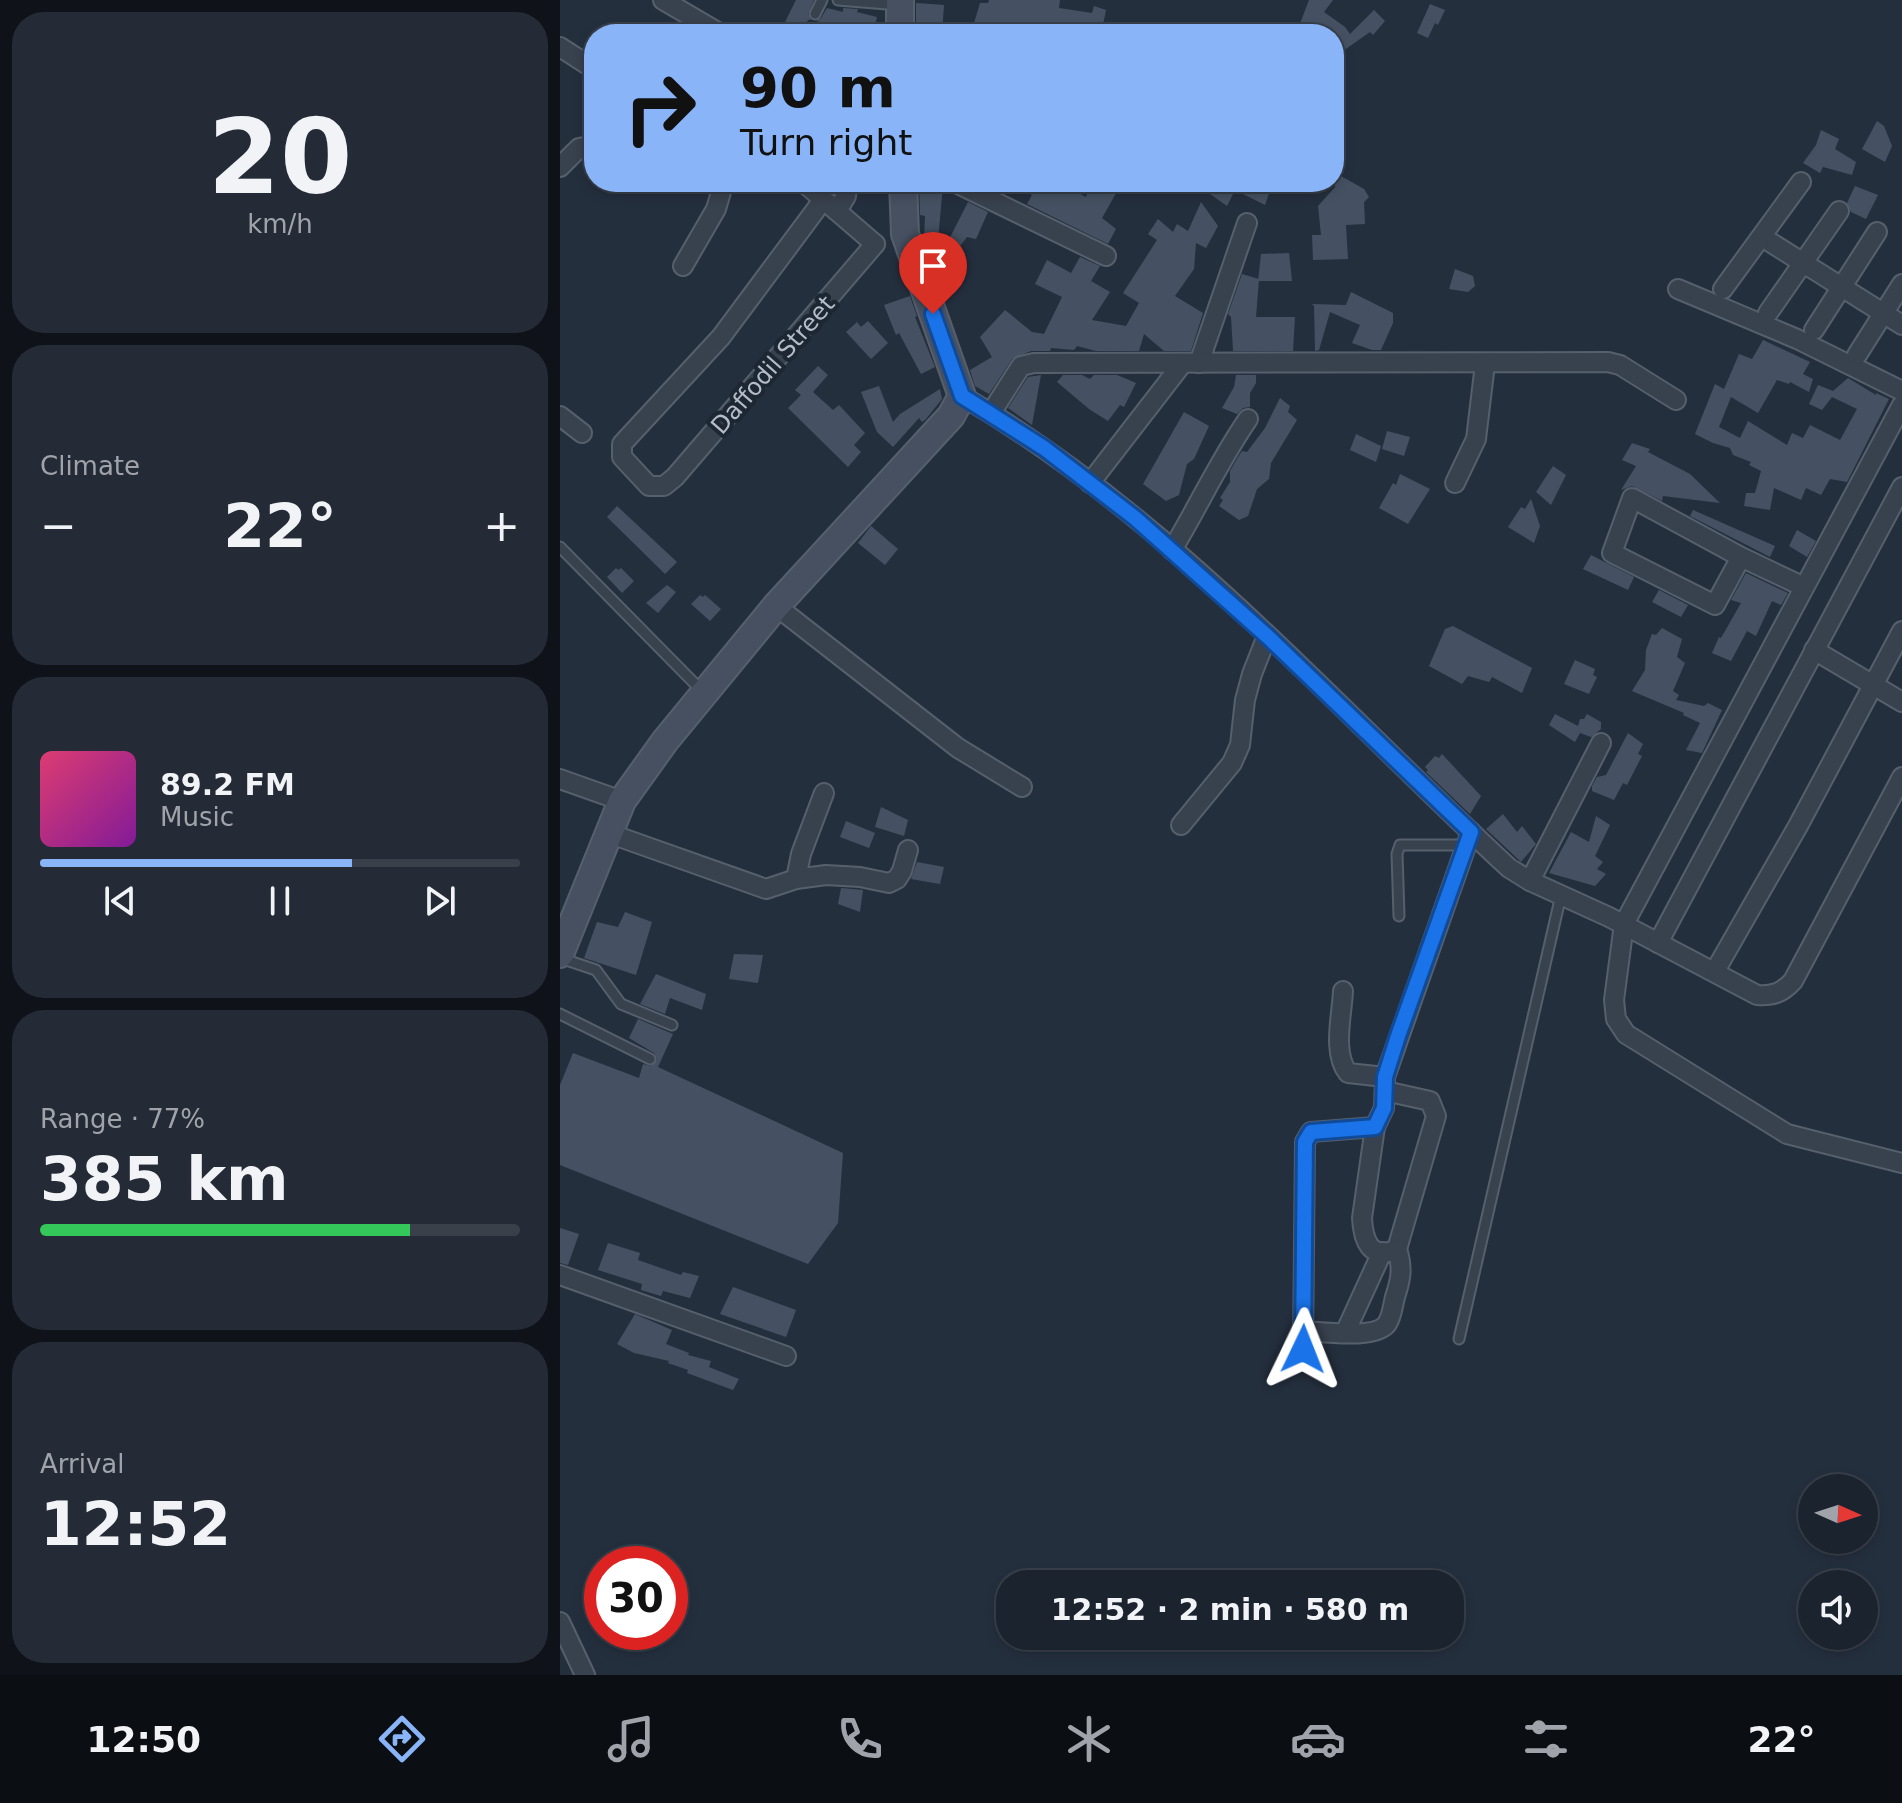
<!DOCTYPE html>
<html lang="en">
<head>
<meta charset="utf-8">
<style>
	body { margin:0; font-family:"DejaVu Sans",sans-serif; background:#242b36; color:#f1f3f6; height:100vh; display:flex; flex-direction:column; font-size:30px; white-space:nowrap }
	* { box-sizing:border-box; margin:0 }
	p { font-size:26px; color:#a0a4aa }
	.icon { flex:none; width:44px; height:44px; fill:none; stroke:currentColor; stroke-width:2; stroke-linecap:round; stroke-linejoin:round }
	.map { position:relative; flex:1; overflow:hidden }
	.side { display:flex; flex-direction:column; gap:12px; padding:12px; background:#0f1319; width:560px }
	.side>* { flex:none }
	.banner { position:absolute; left:24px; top:24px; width:760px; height:168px; border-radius:32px; box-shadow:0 4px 12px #0003,0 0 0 2px #39404a; background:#8ab4f8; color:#111; overflow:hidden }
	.needle { width:52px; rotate:93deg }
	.buttons { position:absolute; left:1238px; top:1474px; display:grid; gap:16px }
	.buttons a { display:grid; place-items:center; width:80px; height:80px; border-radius:50%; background:#1b232e; box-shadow:0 4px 12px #0003,0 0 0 2px #39404a; font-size:40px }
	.speed { position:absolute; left:24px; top:1546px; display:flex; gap:16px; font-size:40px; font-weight:700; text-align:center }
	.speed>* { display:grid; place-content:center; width:104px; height:104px; border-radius:50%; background:#1b232e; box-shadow:0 4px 12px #0003,0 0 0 2px #39404a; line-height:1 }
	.speed .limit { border:12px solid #d22; background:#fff; color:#111 }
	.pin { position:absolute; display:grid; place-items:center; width:68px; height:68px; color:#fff; margin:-82px -34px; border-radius:50% 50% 50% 0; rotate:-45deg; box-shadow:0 0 8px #0007 }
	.pin .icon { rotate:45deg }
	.me { position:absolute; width:88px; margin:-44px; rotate:2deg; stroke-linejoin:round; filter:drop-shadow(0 0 6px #0008) }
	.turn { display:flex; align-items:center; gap:28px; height:168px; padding:0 24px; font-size:36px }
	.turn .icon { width:104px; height:104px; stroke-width:2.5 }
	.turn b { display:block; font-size:56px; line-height:68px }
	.big { font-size:60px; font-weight:800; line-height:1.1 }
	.side .tile { flex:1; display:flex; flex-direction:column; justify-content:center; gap:12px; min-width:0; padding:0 28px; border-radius:32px; background:#242b36 }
	.side .dial { align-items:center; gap:0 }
	.dial b { font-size:104px; line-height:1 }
	.song { display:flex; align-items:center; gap:24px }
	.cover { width:96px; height:96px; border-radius:12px; background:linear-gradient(135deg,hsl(340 70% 55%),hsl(290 70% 35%)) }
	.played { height:8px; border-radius:4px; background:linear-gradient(90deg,#8ab4f8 65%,#39404a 65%) }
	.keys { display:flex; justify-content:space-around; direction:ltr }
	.heat { display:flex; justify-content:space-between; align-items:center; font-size:44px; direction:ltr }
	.charge { height:12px; border-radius:6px; background:linear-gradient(90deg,#34c759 77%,#39404a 0) }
	.trip { position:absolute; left:436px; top:1570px; width:468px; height:80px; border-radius:32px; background:#1b232e; box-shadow:0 4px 12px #0003,0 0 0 2px #39404a; font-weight:800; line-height:80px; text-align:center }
	.tab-bar { display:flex; height:128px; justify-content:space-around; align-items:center; background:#0b0e12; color:#a0a4aa }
	.tab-bar .icon { width:56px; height:56px }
	.tab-bar .current { color:#8ab4f8 }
	.tab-bar b { font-size:36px; color:#f1f3f6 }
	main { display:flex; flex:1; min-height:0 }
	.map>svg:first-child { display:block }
	.building { fill:#455162 }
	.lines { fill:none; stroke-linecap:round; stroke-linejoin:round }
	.lane-casing { stroke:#565f6c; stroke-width:13 }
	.street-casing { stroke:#565f6c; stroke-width:22 }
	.secondary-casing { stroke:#565f6c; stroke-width:30 }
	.lane { stroke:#38414e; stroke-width:9 }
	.street { stroke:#38414e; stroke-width:18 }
	.secondary { stroke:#465061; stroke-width:26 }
	.route-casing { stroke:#114b97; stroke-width:20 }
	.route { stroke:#1a73e8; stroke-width:14 }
	.labels { text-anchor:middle; stroke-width:8; stroke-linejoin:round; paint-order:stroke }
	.street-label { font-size:24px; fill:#b4bcc9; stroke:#1d2633 }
</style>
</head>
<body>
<main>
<section class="side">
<div class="tile dial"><b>20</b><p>km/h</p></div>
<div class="tile"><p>Climate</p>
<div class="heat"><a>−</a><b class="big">22°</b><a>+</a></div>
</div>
<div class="tile">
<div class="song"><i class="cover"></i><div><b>89.2 FM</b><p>Music</p></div></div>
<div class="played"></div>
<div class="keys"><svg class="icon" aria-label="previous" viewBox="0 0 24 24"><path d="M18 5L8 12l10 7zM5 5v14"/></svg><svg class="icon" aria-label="pause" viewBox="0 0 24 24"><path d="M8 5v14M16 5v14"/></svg><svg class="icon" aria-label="next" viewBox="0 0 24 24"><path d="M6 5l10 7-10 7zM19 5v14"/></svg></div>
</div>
<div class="tile"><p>Range · 77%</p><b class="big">385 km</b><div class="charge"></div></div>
<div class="tile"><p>Arrival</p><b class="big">12:52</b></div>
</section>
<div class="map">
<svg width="1342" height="1675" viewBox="0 0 1342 1675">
	<rect width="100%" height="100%" fill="#242f3e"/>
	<!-- building -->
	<g class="building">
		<polygon points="236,0 254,0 248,14 251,20 248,20 243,31 225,22"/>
		<polygon points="429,0 500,0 499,8 532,13 534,6 546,10 541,34 414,23 420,3 428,3"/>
		<polygon points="749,0 773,0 764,12 785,27 790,34 814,10 825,21 813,35 810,32 783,51 774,40 774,34 736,34"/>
		<polygon points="356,3 384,5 382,34 356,34"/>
		<polygon points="870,4 885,10 878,25 875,23 868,38 857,33"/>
		<polygon points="267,8 283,12 283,8 298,9 297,12 317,17 313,34 291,34 292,31 256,21 261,18"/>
		<polygon points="1317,121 1324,126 1332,146 1325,162 1302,149"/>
		<polygon points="1261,130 1279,139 1275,149 1296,162 1292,175 1263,167 1260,173 1243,163 1256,145"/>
		<polygon points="774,172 804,189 809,197 804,202 805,224 786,225 788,259 753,260 752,235 761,235 758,206 775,187"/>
		<polygon points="359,182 382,182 383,185 376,263 364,239 365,216 360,215"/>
		<polygon points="443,182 498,182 526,197 531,183 538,186 541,182 550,182 559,188 542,218 556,229 548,244 467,204 472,195"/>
		<polygon points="633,182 713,182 705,205 675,190 667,206"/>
		<polygon points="1295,186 1318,195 1306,219 1291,212 1287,203"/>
		<polygon points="408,202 428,212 416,239 407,237 379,274 374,269"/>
		<polygon points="641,202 658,226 646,248 636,243 634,269 615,296 643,313 631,351 604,351 584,334 579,351 536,351 517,346 514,350 491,348 490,351 471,351 452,359 429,394 415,386 410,370 432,357 420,337 445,310 472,332 484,334 502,297 475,284 487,260 511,273 520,257 540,266 531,281 550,292 532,320 566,326 579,303 563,293 597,240 588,234 598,219 613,232 617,224 628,231"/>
		<polygon points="729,253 732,281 698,281 701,254"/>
		<polygon points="895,269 913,276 915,286 908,292 889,289"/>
		<polygon points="682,274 699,279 696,317 735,317 733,351 673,351 671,317 668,314"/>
		<polygon points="791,292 833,313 833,323 821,350 812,350 792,343 800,325 770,312 759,350 755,351 754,306 752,304 786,305"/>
		<polygon points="350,296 357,316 355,317 375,367 361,374 339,333 336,335 324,305"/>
		<polygon points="308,321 328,343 311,359 286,332 297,322 301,327"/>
		<polygon points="1203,340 1250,362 1243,374 1253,379 1249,392 1230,382 1229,384 1217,380 1198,413 1171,397 1159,427 1180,438 1188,421 1227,445 1232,433 1243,438 1250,425 1280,440 1297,409 1272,397 1262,410 1249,404 1258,385 1273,391 1288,378 1316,395 1316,393 1329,399 1287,482 1270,479 1261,495 1246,488 1241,500 1214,488 1210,510 1184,506 1186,493 1195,493 1201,471 1189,465 1191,462 1173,455 1170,448 1153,443 1135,434 1155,384 1164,389 1179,354 1192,359"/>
		<polygon points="258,366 268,375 253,392 273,410 279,405 305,433 294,445 301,452 288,467 228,408 241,395 235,390"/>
		<polygon points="481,375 472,425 448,408 468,377"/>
		<polygon points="503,375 522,375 530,379 534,375 557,375 576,383 564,407 560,405 548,421 529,409 497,382"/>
		<polygon points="676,375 696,375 696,383 690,393 690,407 683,408 677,414 662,408 674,387"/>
		<polygon points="319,386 333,422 340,414 380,389 382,399 366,419 362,422 359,418 333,447 317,432 301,392"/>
		<polygon points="720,398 730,406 728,412 737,420 711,463 709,479 697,489 688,516 679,520 659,506 663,500 660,498 670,482 670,471 678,457 682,451 687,452 705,428"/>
		<polygon points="624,412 649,426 634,459 627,464 619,495 606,501 583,484"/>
		<polygon points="827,431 850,437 844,456 822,449"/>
		<polygon points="796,434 821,446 816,462 790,450"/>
		<polygon points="1072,443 1090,449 1088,452 1130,474 1160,503 1103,496 1102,501 1072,486 1061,490 1076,466 1062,460"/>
		<polygon points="993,466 1006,475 991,505 976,492"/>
		<polygon points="840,474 870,489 848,524 819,508 833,483 836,485"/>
		<polygon points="971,499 980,526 974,543 948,527 961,507 965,509"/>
		<polygon points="57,506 117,562 105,574 47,517"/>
		<polygon points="1133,510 1215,546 1210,557 1130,516"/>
		<polygon points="311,526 338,549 325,565 298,543"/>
		<polygon points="1237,530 1256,541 1247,557 1229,546"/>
		<polygon points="1031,555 1074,577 1068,590 1023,569"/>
		<polygon points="56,568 58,570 61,568 74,581 62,593 47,577"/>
		<polygon points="1186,573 1228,593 1221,605 1212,601 1196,636 1187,631 1171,661 1152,653 1159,637 1161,638 1181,603 1171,600"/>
		<polygon points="107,585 116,592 98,613 86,603"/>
		<polygon points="1099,590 1128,605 1121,617 1092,602"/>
		<polygon points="140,595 143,597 145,595 161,609 150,621 131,604"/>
		<polygon points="893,626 972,668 962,693 932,677 929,682 908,676 902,684 869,666 885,629"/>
		<polygon points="1102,628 1122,639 1117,657 1125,663 1113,691 1119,695 1116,700 1144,706 1148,703 1162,710 1142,753 1126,750 1140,723 1123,715 1124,713 1072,691 1085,670 1086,650 1092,634 1096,635"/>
		<polygon points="1015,660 1035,669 1033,675 1037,677 1029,694 1004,684"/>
		<polygon points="995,714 1018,726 1020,719 1024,719 1027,714 1041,722 1041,729 1031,737 1020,733 1015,742 989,725"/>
		<polygon points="1068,733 1083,744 1078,754 1082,756 1067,785 1063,783 1054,800 1032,791 1032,786 1037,777 1046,775"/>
		<polygon points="882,754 921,796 910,814 866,772 868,770 865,767 875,756 879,758"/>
		<polygon points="321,807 348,820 344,836 315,827"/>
		<polygon points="943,814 957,832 962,826 976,844 961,862 926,829"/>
		<polygon points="1036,816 1050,825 1035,856 1043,862 1037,869 1046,874 1035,886 989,873 1011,832 1029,842"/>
		<polygon points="286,821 315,833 309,848 280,837"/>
		<polygon points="357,862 384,867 380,884 351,879"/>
		<polygon points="281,888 303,890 300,912 278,904"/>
		<polygon points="65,912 92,922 76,975 24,958 37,922 58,927"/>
		<polygon points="174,954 203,955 198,983 169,979"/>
		<polygon points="96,974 146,994 142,1010 110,998 105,1014 80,1004"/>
		<polygon points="78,1019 113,1034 98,1067 283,1153 278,1223 248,1264 0,1165 0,1085 13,1053 79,1078 83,1064 91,1066 97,1059 94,1053 69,1038"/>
		<polygon points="0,1228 19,1234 8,1265 0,1263"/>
		<polygon points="48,1243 80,1253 78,1260 121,1275 123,1272 139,1276 130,1298 103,1291 101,1296 81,1290 82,1284 38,1270"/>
		<polygon points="173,1287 236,1310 226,1337 160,1314"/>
		<polygon points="75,1314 112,1330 106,1344 129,1353 128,1355 151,1361 149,1367 179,1379 173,1390 127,1373 128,1370 108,1363 109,1361 74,1353 57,1344"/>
	</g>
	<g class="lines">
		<defs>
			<g id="lane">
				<polyline points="278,0 339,5"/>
				<polyline points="255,14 262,0"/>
				<polyline points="0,547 142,691"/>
				<polyline points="839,916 837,854 840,845 905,845"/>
				<polyline points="0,958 36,970 61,1004 112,1025"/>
				<polyline points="0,1014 90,1059"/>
				<polyline points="899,1339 1001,895"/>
			</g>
			<g id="street">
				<polyline points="103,0 161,34"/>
				<polyline points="0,47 34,69"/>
				<polyline points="0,167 19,148 34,145"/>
				<polyline points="243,182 315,244"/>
				<polyline points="394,182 546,256"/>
				<polyline points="263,200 161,337 62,444 62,457 89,486 104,486 115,477 315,244"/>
				<polyline points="277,211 286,196 288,182"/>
				<polyline points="1202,237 1342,325"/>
				<polyline points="123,266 156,209 164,182"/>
				<polyline points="1118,289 1237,339 1342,391"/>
				<polyline points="1163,289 1241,182"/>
				<polyline points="1208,313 1279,211"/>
				<polyline points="1254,330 1317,232"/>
				<polyline points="1297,355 1342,284"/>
				<polyline points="639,363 687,223"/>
				<path d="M402,396c209,122 371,309 547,472l21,13 79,36 148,78c16,1 25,-2 36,-14l109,-204"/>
				<polyline points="1342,405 1064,924 1054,1000 1056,1019 1066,1034 1227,1134 1342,1163"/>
				<polyline points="431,413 461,366 474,363 1048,362 1060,365 1116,400"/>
				<polyline points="0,416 22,433"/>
				<polyline points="530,483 622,364"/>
				<polyline points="895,483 916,439 925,364"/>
				<path d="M612,550c26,-43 47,-89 76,-131"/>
				<polyline points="1181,557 1155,605 1052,553 1072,498 1181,557 1244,587"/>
				<polyline points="216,606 398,748 462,787"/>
				<polyline points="1254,650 1342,702"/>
				<polyline points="0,779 62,801"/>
				<polyline points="621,825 672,763 680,745 685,700 692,674 707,636"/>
				<polyline points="48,833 206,889 236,879 266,875 300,877 329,883 337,879 342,871 348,850"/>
				<polyline points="236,879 241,854 264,793"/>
				<polyline points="970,881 1041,743"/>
				<polyline points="1098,943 1342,487"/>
				<polyline points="1155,971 1238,826 1342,631"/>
				<path d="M783,991c-1,24 -11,62 5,82l37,4 86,-245"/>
				<path d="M815,1127l-13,91c1,21 8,44 35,31l39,-133 -6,-15 -45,-10"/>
				<polyline points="0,1275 226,1356"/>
				<path d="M744,1331c19,1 75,9 84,-9 4,-7 5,-17 7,-25 6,-18 8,-29 2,-48"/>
				<polyline points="785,1333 822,1252"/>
				<polyline points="743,1349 745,1142 751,1132 815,1127 824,1108 825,1080"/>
				<polyline points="0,1622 25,1675"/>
			</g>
			<g id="secondary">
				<polyline points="340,0 340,34"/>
				<polyline points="0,954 62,801 105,741 216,606 391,416 402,396 345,234 343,182"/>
			</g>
		</defs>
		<!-- lane casing -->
		<use href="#lane" class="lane-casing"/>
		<!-- street casing -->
		<use href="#street" class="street-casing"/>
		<!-- secondary casing -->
		<use href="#secondary" class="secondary-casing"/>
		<!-- lane -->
		<use href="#lane" class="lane"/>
		<!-- street -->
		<use href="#street" class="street"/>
		<!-- secondary -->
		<use href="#secondary" class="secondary"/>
	</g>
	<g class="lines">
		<defs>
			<polyline id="route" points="373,314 402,396 484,448 575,518 707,636 911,832 838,1036 825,1077 824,1108 815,1127 751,1132 745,1142 743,1349"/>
		</defs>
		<!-- route casing -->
		<use href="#route" class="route-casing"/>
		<!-- route -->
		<use href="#route" class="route"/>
	</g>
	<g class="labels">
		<!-- street labels -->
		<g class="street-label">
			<text transform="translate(213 365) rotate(-49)" y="8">Daffodil Street</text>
		</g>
	</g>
</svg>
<div class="buttons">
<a><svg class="needle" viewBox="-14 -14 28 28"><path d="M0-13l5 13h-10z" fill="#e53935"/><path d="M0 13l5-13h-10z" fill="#a0a4aa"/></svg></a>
<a><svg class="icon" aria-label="sound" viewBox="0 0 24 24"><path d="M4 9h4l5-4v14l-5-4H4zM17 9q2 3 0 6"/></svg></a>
</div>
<div class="speed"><div class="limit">30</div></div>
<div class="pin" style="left:373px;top:314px;background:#d93025"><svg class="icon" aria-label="arrive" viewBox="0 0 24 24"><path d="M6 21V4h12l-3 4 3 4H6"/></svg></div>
<svg class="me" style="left:743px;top:1349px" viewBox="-20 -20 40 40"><path d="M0-17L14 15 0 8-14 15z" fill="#1a73e8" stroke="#fff" stroke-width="4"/></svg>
<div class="trip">12:52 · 2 min · 580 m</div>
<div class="banner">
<div class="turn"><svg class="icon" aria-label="right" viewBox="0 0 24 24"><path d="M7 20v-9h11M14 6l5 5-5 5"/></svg><div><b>90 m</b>Turn right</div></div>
</div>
</div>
</main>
<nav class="tab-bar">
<b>12:50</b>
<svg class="icon current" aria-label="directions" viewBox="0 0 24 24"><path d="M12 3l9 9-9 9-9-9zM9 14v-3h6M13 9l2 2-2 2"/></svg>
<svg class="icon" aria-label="music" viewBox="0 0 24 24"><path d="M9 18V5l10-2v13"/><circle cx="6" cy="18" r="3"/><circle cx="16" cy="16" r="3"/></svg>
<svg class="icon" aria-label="phone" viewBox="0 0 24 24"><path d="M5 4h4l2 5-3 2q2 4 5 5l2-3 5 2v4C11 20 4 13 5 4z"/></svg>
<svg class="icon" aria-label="climate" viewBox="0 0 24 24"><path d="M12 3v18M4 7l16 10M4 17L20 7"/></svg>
<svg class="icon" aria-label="car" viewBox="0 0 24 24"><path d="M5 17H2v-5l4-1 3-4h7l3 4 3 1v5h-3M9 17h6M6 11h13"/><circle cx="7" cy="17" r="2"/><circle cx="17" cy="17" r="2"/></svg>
<svg class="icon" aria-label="filters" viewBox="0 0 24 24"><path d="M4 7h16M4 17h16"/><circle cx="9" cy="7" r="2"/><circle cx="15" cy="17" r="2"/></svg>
<b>22°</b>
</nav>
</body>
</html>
